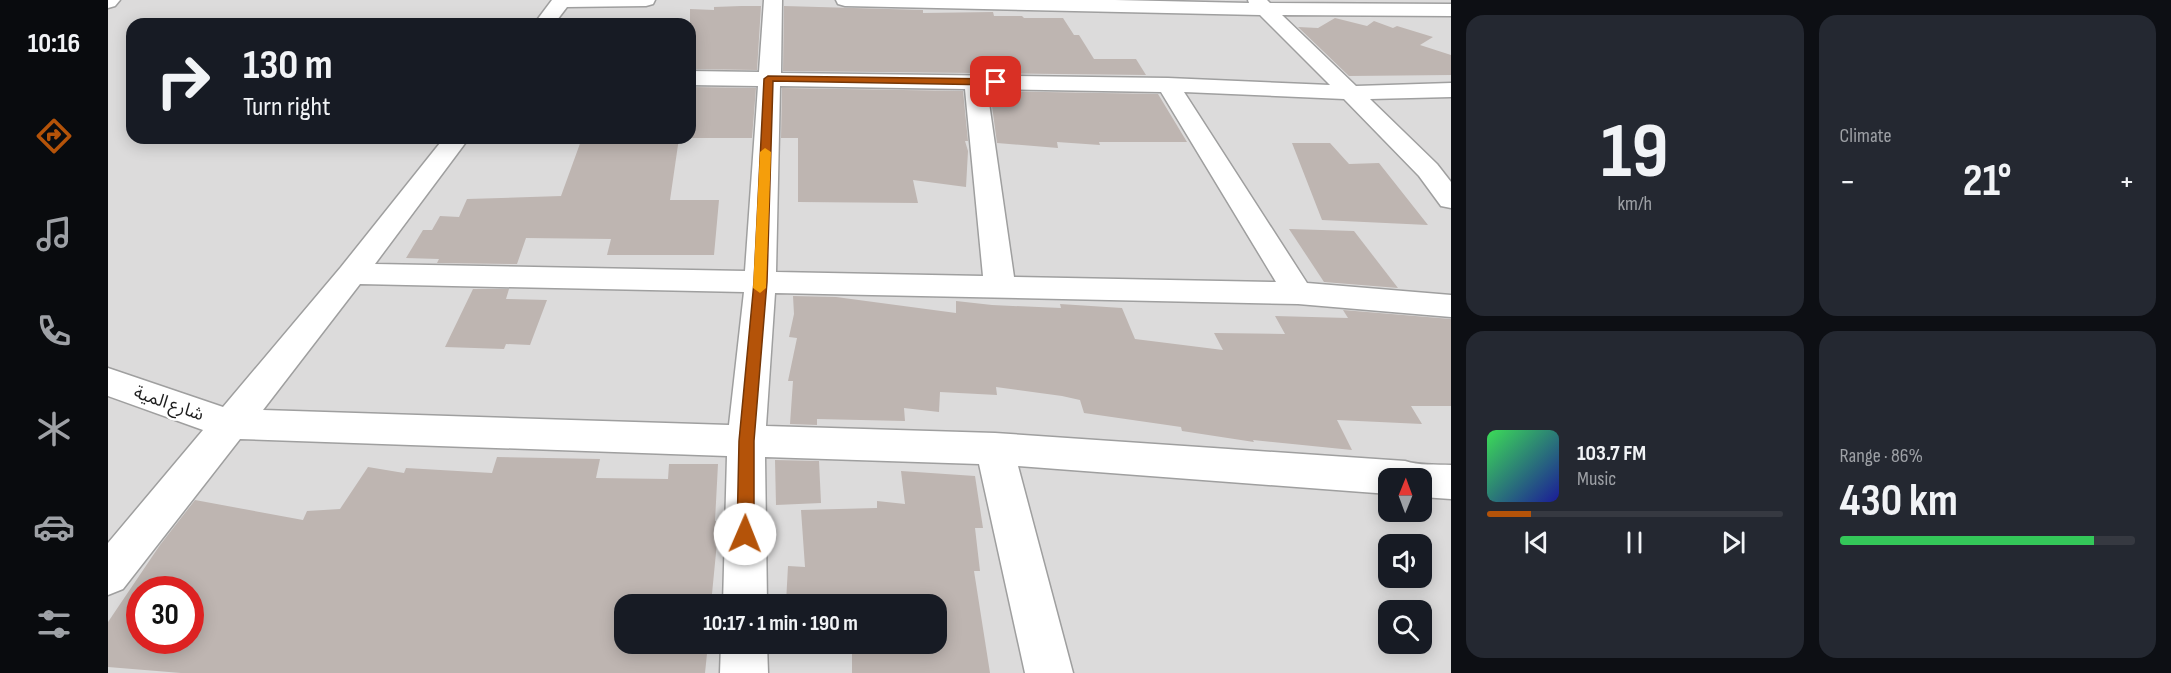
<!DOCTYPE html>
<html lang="en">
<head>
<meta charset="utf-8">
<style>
	body { margin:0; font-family:"Sofia Sans Condensed","Noto Sans Arabic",sans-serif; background:#242831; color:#f1f3f6; height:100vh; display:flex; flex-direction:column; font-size:22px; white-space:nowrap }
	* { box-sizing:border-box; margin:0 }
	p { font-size:20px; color:#9ea1a6 }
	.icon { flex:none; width:33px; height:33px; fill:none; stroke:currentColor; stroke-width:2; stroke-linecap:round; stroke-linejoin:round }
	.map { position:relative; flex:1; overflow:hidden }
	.details { display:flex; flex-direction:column; gap:15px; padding:15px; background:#0d0f14; width:720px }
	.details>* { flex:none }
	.top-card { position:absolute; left:18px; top:18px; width:570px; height:126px; border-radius:18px; box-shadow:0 3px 15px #0003; background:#171b24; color:#f1f3f6; overflow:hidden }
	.needle { width:39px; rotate:1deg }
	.buttons { position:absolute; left:1270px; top:468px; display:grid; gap:12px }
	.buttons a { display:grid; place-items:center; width:54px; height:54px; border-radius:12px; background:#171b24; box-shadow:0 3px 15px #0003; font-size:30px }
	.speed { position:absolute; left:18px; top:576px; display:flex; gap:12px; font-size:30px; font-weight:700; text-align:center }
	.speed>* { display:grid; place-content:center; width:78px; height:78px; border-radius:50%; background:#171b24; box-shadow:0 3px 15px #0003; line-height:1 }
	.speed .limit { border:9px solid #d22; background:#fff; color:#111 }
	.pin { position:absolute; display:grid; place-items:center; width:51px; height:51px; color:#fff; margin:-26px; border-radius:12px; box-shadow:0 3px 9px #0006 }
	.me { position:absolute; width:66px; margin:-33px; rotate:1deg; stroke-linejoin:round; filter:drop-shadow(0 0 4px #0008) }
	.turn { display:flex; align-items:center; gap:21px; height:126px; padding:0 18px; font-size:27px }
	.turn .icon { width:78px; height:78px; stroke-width:2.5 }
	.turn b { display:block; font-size:42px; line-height:51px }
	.big { font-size:45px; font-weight:700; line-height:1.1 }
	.details .tile { flex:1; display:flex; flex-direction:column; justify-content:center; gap:9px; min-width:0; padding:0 21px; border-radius:18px; background:#242831 }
	.details .dial { align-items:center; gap:0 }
	.dial b { font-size:78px; line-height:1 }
	.song { display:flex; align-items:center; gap:18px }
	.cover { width:72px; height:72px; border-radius:9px; background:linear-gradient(135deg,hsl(130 70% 55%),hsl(240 70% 35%)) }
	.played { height:6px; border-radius:3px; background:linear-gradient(90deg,#b45309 15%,#363941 15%) }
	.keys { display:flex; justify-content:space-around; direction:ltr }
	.heat { display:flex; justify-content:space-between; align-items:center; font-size:33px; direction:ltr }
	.charge { height:9px; border-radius:4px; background:linear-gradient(90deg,#34c759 86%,#363941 0) }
	.details .tiles { flex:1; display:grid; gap:15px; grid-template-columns:repeat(2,1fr) }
	.trip { position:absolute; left:506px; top:594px; width:333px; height:60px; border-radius:18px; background:#171b24; box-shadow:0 3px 15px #0003; font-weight:700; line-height:60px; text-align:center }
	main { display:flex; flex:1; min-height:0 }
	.menu { display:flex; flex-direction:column; width:108px; justify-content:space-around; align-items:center; background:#090b0e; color:#9ea1a6 }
	.menu .icon { width:42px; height:42px }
	.menu .active { color:#b45309 }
	.menu b { font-size:27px; color:#f1f3f6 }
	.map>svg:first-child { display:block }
	.residential { fill:#dcdbdb; fill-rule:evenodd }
	.building { fill:#beb5b1; fill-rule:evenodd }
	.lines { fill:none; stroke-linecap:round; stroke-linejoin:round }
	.minor-casing { stroke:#9f9f9f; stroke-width:3 }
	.minor { fill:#fff; fill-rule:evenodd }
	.route { fill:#b45309; stroke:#753606; stroke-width:1.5 }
	.slow { fill:#f59e0b }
	.labels { text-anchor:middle; stroke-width:5; stroke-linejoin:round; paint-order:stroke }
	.street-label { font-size:18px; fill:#1e1e1e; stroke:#fff }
</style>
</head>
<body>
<main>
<nav class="menu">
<b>10:16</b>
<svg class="icon active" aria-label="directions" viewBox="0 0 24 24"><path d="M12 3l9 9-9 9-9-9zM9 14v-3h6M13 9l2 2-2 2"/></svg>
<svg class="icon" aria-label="music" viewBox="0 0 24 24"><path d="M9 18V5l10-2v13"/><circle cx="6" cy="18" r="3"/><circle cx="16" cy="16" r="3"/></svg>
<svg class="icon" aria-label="phone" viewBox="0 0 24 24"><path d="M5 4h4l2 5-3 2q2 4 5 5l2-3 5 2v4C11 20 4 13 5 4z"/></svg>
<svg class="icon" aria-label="climate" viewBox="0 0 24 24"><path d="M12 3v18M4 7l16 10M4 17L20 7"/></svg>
<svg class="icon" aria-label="car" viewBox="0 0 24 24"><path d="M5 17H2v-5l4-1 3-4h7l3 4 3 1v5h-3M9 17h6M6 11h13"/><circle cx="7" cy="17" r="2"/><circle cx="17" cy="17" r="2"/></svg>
<svg class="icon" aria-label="filters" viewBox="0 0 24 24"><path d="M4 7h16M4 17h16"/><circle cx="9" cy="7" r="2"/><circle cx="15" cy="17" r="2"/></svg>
</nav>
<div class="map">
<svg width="1343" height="673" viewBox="0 0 1343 673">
	<rect width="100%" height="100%" fill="#eeeae4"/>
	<!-- residential -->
	<path class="residential" d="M0,0h1343v673h-1343zM24,24h558v114h-558zM1281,478h33v34h-33zM1281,544h33v34h-33zM32,590h50v50h-50zM516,604h312v40h-312zM1281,610h33v34h-33z"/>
	<!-- building -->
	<g class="building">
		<polygon points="633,6 653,6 649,70 582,69 582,9 606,10 606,7"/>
		<polygon points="676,6 815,10 815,13 885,12 886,16 914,16 916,18 955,18 966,35 971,35 986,59 1028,59 1038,75 675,71"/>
		<polygon points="1227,18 1259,26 1266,21 1285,28 1289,26 1325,37 1312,45 1343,55 1343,75 1241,76 1190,27 1210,28"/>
		<polygon points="582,87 648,88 644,138 582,138"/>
		<polygon points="674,88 855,91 860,141 857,141 860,151 858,187 805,180 810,203 690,202 690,138 673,138"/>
		<polygon points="882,91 1050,94 1079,142 991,142 992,145 949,142 950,148 889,143"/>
		<polygon points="474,138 571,138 562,200 611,200 606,255 499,255 503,239 418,238 409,264 329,263 331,259 298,258 315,230 324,230 332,216 351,217 359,199 453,196"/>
		<polygon points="1184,143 1222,143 1241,164 1271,163 1320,225 1214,220"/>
		<polygon points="1181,229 1246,231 1290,288 1216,282"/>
		<polygon points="365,289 401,289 398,299 439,300 422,345 398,344 396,349 337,347"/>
		<polygon points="685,296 728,297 848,313 848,301 884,305 953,308 952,304 1014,308 1027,339 1115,350 1106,333 1177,334 1167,316 1240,318 1235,310 1343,319 1343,406 1303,406 1314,424 1229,420 1244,450 1145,440 1146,442 1074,431 1073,427 976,413 972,400 954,396 888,387 889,395 832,392 831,412 796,408 797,421 709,419 709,425 682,424 685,381 680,381 689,338 681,337 686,314"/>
		<path d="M389,457l103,2 -4,19 72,1 1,-15h49l-3,57 4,1 -8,82h-87v40h84l-3,29h-524l-73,-6v-45l52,-77 35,-45 108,20 4,-9 33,-2 28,-42 36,6 2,-5 86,5zM32,590h50v50h-50z"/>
		<polygon points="667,460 711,461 713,503 668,505"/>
		<polygon points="793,471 867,476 875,528 867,528 872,571 866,571 882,673 744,673 744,644 828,644 828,604 678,603 680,566 697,567 693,510 769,508 769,501 797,504"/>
	</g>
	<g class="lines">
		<defs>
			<g id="minor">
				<polygon points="0,0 12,0 7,6 0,8"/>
				<polygon points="444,0 547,0 545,4 538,6 459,7 446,24 426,24"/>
				<path d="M656,0h18l-1,73 387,5 162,7 -70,-70 -415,-9 -7,-2 -2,-4h279l134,3 -1,-3h19l3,3 181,1v12l-169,-1 74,71 95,-3v14l-81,2 67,65 14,18v26l-10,-2 -22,-30 -75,-77 -160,-7 123,191 144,12v22l-153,-13 -523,-11 -9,133 229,7 410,28c14,5 31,3 46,4v34l-29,-2v-19h-33v16l-371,-28 55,207h-48l-46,-209 -214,-7 2,147h-44l4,-148 -487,-17 -117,150 -15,6v-52l95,-113 -95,-34v-28l115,39 118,-140 103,-129h25l-94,126 370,7 13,-185 -68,-1v-14l69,1zM672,86l185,3 18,187 -207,-4zM879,89l174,3 115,190 -262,-5zM252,284l384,8 -15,133 -466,-15z"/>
				<polygon points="613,644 659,644 660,673 612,673"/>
			</g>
		</defs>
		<!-- minor casing -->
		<use href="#minor" class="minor-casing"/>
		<!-- minor -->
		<use href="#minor" class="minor"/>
	</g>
	<!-- route -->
	<polygon class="route" points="660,76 888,79 893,82 888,85 665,81 659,282 646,441 646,534 643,540 637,542 631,540 629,534 631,441 646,282 656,79"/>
	<!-- slow -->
	<polygon class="slow" points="657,148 663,152 658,288 652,293 645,288 652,152"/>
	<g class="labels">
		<!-- street labels -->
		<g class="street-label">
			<text transform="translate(61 403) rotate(19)" y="6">شارع المية</text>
		</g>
	</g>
</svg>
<div class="buttons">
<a><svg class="needle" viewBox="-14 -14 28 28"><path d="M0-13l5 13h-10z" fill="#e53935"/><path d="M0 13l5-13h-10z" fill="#9ea1a6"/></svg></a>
<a><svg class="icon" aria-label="sound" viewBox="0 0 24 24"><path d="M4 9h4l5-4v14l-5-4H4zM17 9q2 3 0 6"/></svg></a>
<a><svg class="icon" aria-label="search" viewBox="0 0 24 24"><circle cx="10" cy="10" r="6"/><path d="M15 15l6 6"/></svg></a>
</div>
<div class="speed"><div class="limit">30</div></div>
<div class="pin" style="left:888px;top:82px;background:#d93025"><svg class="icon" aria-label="arrive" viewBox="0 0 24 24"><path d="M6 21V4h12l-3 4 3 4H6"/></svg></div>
<svg class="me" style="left:637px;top:534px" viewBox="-20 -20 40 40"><circle r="19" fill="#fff"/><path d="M0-13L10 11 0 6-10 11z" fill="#b45309"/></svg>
<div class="trip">10:17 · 1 min · 190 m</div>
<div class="top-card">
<div class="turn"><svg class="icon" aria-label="right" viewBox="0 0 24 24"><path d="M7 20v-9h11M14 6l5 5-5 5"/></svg><div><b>130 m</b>Turn right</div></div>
</div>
</div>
<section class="details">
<div class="tiles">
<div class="tile dial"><b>19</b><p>km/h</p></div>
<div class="tile"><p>Climate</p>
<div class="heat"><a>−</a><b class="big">21°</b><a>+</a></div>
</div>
<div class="tile">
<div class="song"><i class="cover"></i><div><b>103.7 FM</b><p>Music</p></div></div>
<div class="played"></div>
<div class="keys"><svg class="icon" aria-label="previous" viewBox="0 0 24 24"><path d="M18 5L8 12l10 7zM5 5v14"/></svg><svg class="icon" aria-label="pause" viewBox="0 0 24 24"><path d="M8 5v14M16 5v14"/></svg><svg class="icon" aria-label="next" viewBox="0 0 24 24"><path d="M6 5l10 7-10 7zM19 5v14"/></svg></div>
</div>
<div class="tile"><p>Range · 86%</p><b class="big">430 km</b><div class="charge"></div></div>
</div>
</section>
</main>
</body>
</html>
